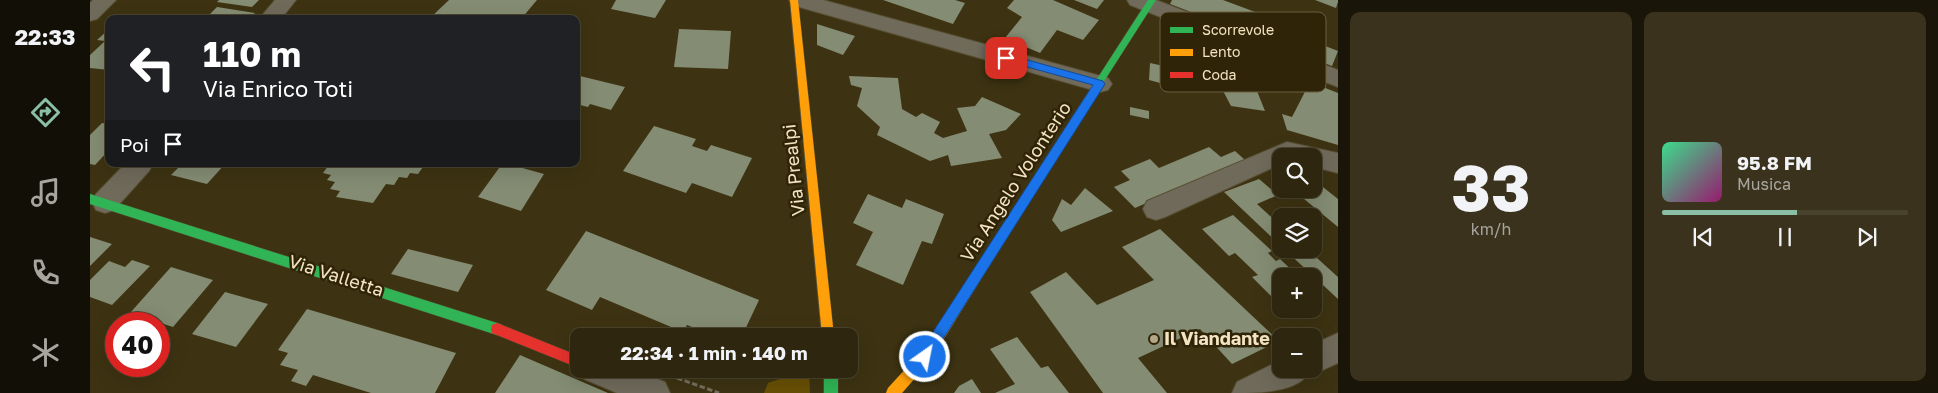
<!DOCTYPE html>
<html lang="it">
<head>
<meta charset="utf-8">
<style>
	body { margin:0; font-family:"Golos Text",sans-serif; background:#3a321c; color:#f1f3f6; height:100vh; display:flex; flex-direction:column; font-size:19px; white-space:nowrap }
	* { box-sizing:border-box; margin:0 }
	p { font-size:16px; color:#a7a59e }
	.icon { flex:none; width:28px; height:28px; fill:none; stroke:currentColor; stroke-width:2; stroke-linecap:round; stroke-linejoin:round }
	.map { position:relative; flex:1; overflow:hidden }
	.sheet { display:flex; flex-direction:column; gap:12px; padding:12px; background:#191508; width:600px }
	.sheet>* { flex:none }
	.top-card { position:absolute; left:15px; top:15px; width:475px; height:152px; border-radius:10px; box-shadow:0 5px 20px #0002,0 0 0 1px #49432e; background:#202124; color:#fff; overflow:hidden }
	.controls { position:absolute; left:1182px; top:148px; display:grid; gap:10px }
	.controls a { display:grid; place-items:center; width:50px; height:50px; border-radius:10px; background:#2e260e; box-shadow:0 5px 20px #0002,0 0 0 1px #49432e; font-size:25px }
	.speed { position:absolute; left:15px; top:312px; display:flex; gap:10px; font-size:25px; font-weight:700; text-align:center }
	.speed>* { display:grid; place-content:center; width:65px; height:65px; border-radius:50%; background:#2e260e; box-shadow:0 5px 20px #0002,0 0 0 1px #49432e; line-height:1 }
	.speed .limit { border:8px solid #d22; background:#fff; color:#111 }
	.pin { position:absolute; display:grid; place-items:center; width:42px; height:42px; color:#fff; margin:-21px; border-radius:10px; box-shadow:0 2px 8px #0006 }
	.me { position:absolute; width:55px; margin:-28px; rotate:33deg; stroke-linejoin:round; filter:drop-shadow(0 0 4px #0008) }
	.turn { display:flex; align-items:center; gap:18px; height:105px; padding:0 15px; font-size:22px }
	.turn .icon { width:65px; height:65px; stroke-width:2.5 }
	.turn b { display:block; font-size:35px; line-height:42px }
	.then { display:flex; align-items:center; height:48px; padding:0 15px; background:#0003; gap:10px; font-size:19px }
	.sheet .tile { flex:1; display:flex; flex-direction:column; justify-content:center; gap:8px; min-width:0; padding:0 18px; border-radius:10px; background:#3a321c }
	.sheet .dial { align-items:center; gap:0 }
	.dial b { font-size:65px; line-height:1 }
	.song { display:flex; align-items:center; gap:15px }
	.cover { width:60px; height:60px; border-radius:8px; background:linear-gradient(135deg,hsl(150 70% 55%),hsl(320 70% 35%)) }
	.played { height:5px; border-radius:2px; background:linear-gradient(90deg,#8abfa5 55%,#49432e 55%) }
	.keys { display:flex; justify-content:space-around; direction:ltr }
	.sheet .tiles { flex:1; display:grid; gap:12px; grid-template-columns:repeat(2,1fr) }
	.trip { position:absolute; left:480px; top:328px; width:288px; height:50px; border-radius:10px; background:#2e260e; box-shadow:0 5px 20px #0002,0 0 0 1px #49432e; font-weight:700; line-height:50px; text-align:center }
	main { display:flex; flex:1; min-height:0 }
	.menu { display:flex; flex-direction:column; width:90px; justify-content:space-around; align-items:center; background:#120f06; color:#a7a59e }
	.menu .icon { width:35px; height:35px }
	.menu .selected { color:#8abfa5 }
	.menu b { font-size:22px; color:#f1f3f6 }
	.map>svg:first-child { display:block }
	.green { fill:#685005 }
	.building { fill:#848c73 }
	.lines { fill:none; stroke-linecap:round; stroke-linejoin:round }
	.street-casing { stroke:#574e32; stroke-width:2 }
	.fast-casing { stroke:#574e32; stroke-width:1 }
	.slow-casing { stroke:#574e32; stroke-width:1 }
	.jam-casing { stroke:#574e32; stroke-width:1 }
	.path { stroke:#746f5d; stroke-width:3; stroke-dasharray:5.5 2.5; stroke-linecap:butt }
	.street { fill:#706a5b; fill-rule:evenodd }
	.fast { fill:#30b455; fill-rule:evenodd }
	.slow { fill:#ff9f0a; fill-rule:evenodd }
	.jam { fill:#e5322d; fill-rule:evenodd }
	.route { fill:#1a73e8; stroke:#114b97 }
	.poi-dot { fill:#b3a785; stroke:#2f2407; stroke-width:2 }
	.labels { text-anchor:middle; stroke-width:5; stroke-linejoin:round; paint-order:stroke }
	.street-label { font-size:18px; fill:#f3e5c3; stroke:#2f2407 }
	.poi-label { font-size:18px; font-weight:bold; fill:#f3e5c3; stroke:#2f2407; text-anchor:start }
	.key { fill:#2f2407; stroke:#6a5e3f; stroke-width:1 }
	.key-label { font-size:14px; fill:#f3e5c3 }
</style>
</head>
<body>
<main>
<nav class="menu">
<b>22:33</b>
<svg class="icon selected" aria-label="directions" viewBox="0 0 24 24"><path d="M12 3l9 9-9 9-9-9zM9 14v-3h6M13 9l2 2-2 2"/></svg>
<svg class="icon" aria-label="music" viewBox="0 0 24 24"><path d="M9 18V5l10-2v13"/><circle cx="6" cy="18" r="3"/><circle cx="16" cy="16" r="3"/></svg>
<svg class="icon" aria-label="phone" viewBox="0 0 24 24"><path d="M5 4h4l2 5-3 2q2 4 5 5l2-3 5 2v4C11 20 4 13 5 4z"/></svg>
<svg class="icon" aria-label="climate" viewBox="0 0 24 24"><path d="M12 3v18M4 7l16 10M4 17L20 7"/></svg>
</nav>
<div class="map">
<svg width="1248" height="393" viewBox="0 0 1248 393">
	<rect width="100%" height="100%" fill="#3d3312"/>
	<!-- green -->
	<polygon class="green" points="719,369 720,393 674,393 678,383"/>
	<!-- building -->
	<g class="building">
		<polygon points="129,0 169,0 162,7 127,2"/>
		<polygon points="359,0 447,0 431,19 339,19"/>
		<polygon points="526,0 576,0 565,18 521,9"/>
		<polygon points="793,0 865,0 875,3 863,24"/>
		<polygon points="924,0 963,0 1009,20 993,40 967,30 950,53 915,38 932,17 917,8"/>
		<polygon points="984,0 1014,0 1007,9"/>
		<polygon points="1082,0 1133,0 1214,30 1217,24 1236,31 1230,44 1248,51 1242,66 1080,4"/>
		<polygon points="1225,0 1248,0 1248,2 1246,8"/>
		<polygon points="127,7 165,13 159,19 115,19"/>
		<polygon points="727,24 765,36 753,55 727,45"/>
		<polygon points="19,29 19,70 0,68 0,55 15,41 7,40"/>
		<polygon points="589,29 641,31 638,69 584,67"/>
		<polygon points="1136,53 1157,61 1155,65 1176,74 1167,91 1175,111 1141,106 1130,85 1134,78 1123,74"/>
		<polygon points="1078,62 1101,67 1100,91 1059,80 1060,63 1078,67"/>
		<polygon points="490,76 535,87 521,110 500,104 498,107 486,104 486,81"/>
		<polygon points="759,76 808,78 812,109 826,117 832,113 850,122 844,133 853,138 877,131 867,108 885,106 892,97 931,114 916,130 899,134 912,158 861,166 858,155 840,161 787,135 790,127 767,106 772,88 761,85"/>
		<polygon points="1220,82 1248,93 1248,145 1197,130 1192,114 1202,117"/>
		<polygon points="1040,107 1059,111 1059,119 1040,115"/>
		<polygon points="12,123 19,124 19,150 5,165 0,164 0,135"/>
		<polygon points="564,126 606,139 602,146 617,151 621,145 662,158 642,197 602,183 596,193 533,171"/>
		<polygon points="1119,147 1131,157 1145,151 1155,160 1045,208 1024,187 1040,180 1031,171 1060,159 1069,168"/>
		<polygon points="92,164 135,164 117,184 81,175"/>
		<polygon points="231,164 341,164 339,168 333,167 328,174 320,173 317,178 309,177 304,185 296,184 283,203 246,197 250,191 240,189 245,182 237,180 241,175 233,173 238,166"/>
		<polygon points="412,164 418,164 454,174 431,211 388,197"/>
		<polygon points="1169,179 1188,195 1167,204 1191,226 1191,246 1134,192"/>
		<polygon points="1224,180 1248,199 1248,227 1202,189 1224,189"/>
		<polygon points="995,188 1023,211 971,232 962,220 972,199 981,205"/>
		<polygon points="778,194 812,208 816,199 854,214 842,244 832,241 813,285 766,265 783,232 763,223"/>
		<polygon points="1143,215 1182,251 1178,253 1186,261 1190,259 1208,276 1191,276 1191,306 1162,277 1168,275 1145,253 1139,256 1112,229"/>
		<polygon points="1070,229 1189,341 1142,364 1110,329 1048,358 1077,393 1013,393 940,292 976,272 1007,305 1064,280 1032,247"/>
		<polygon points="496,231 669,300 652,336 625,336 597,325 593,332 510,297 502,310 456,290"/>
		<polygon points="0,237 22,244 0,266"/>
		<polygon points="318,249 383,265 368,292 301,274"/>
		<polygon points="1194,249 1217,249 1248,277 1248,299"/>
		<polygon points="42,260 60,266 22,305 0,297 0,280 19,261 35,267"/>
		<polygon points="81,267 123,280 83,327 40,313"/>
		<polygon points="1224,291 1230,298 1226,299 1232,305 1210,315 1205,311 1199,314 1194,309 1224,309"/>
		<polygon points="135,292 178,304 146,347 102,334"/>
		<polygon points="217,309 366,353 345,393 281,393 223,375 216,386 201,381 208,370 190,365 198,353 188,350"/>
		<polygon points="927,337 951,368 958,366 979,393 905,393 925,384 900,349"/>
		<polygon points="430,355 518,393 405,393"/>
		<polygon points="882,379 891,393 864,393 869,386"/>
	</g>
	<g class="lines">
		<defs>
			<g id="street">
				<polygon points="3,0 26,0 7,19 0,21 0,3"/>
				<polygon points="185,0 206,0 191,19 169,19"/>
				<polygon points="699,0 733,0 1018,78 1022,84 1018,90 1010,92 702,5"/>
				<polygon points="1037,0 1066,0 1248,70 1248,87 1040,5"/>
				<polygon points="1197,142 1248,153 1248,173 1224,167 1224,156 1191,156 1191,164 1075,217 1066,220 1057,217 1053,209 1057,201"/>
				<polygon points="35,164 63,164 59,171 24,210 15,213 6,210 2,202 6,194"/>
				<path d="M1248,333v30l-24,11 -5,-2c-11,21 -53,21 -77,21l5,-11 44,-22v9h33v-25z"/>
				<polygon points="489,369 542,369 575,382 580,393 527,393 494,379"/>
			</g>
			<g id="fast">
				<polygon points="1058,0 1066,0 1011,86 1005,86 1003,84 1005,82"/>
				<polygon points="0,194 407,323 412,325 413,329 412,333 407,335 0,204"/>
				<rect x="734" y="369" width="14" height="24"/>
			</g>
			<g id="slow">
				<polygon points="700,0 708,0 744,336 732,336"/>
				<polygon points="1008,81 1011,82 1013,84 1011,86 840,361 812,393 796,393 798,388 830,353 1005,82"/>
			</g>
			<polygon id="jam" points="407,323 489,356 489,368 402,333 401,329 402,325"/>
		</defs>
		<!-- street casing -->
		<use href="#street" class="street-casing"/>
		<!-- fast casing -->
		<use href="#fast" class="fast-casing"/>
		<!-- slow casing -->
		<use href="#slow" class="slow-casing"/>
		<!-- jam casing -->
		<use href="#jam" class="jam-casing"/>
		<!-- path -->
		<polyline class="path" points="587,378 629,393"/>
		<!-- street -->
		<use href="#street" class="street"/>
		<!-- fast -->
		<use href="#fast" class="fast"/>
		<!-- slow -->
		<use href="#slow" class="slow"/>
		<!-- jam -->
		<use href="#jam" class="jam"/>
	</g>
	<!-- route -->
	<polygon class="route" points="916,54 1013,81 1015,84 839,361 835,363 830,361 828,357 830,352 1003,85 912,60 911,58"/>
	<!-- markers -->
	<circle class="poi-dot" cx="1064" cy="339" r="5"/>
	<g class="labels">
		<!-- street labels -->
		<g class="street-label">
			<text transform="translate(704 170) rotate(-96)" y="6">Via Prealpi</text>
			<text transform="translate(926 182) rotate(-57)" y="6">Via Angelo Volonterio</text>
			<text transform="translate(246 276) rotate(18)" y="6">Via Valletta</text>
		</g>
		<!-- poi labels -->
		<g class="poi-label">
			<text x="1074" y="345">Il Viandante</text>
		</g>
	</g>
	<!-- legend -->
	<rect x="1070" y="12" width="166" height="80" rx="8" class="key"/>
	<rect x="1080" y="27" width="23" height="6" fill="#30b455"/>
	<rect x="1080" y="49" width="23" height="7" fill="#ff9f0a"/>
	<rect x="1080" y="72" width="23" height="6" fill="#e5322d"/>
	<g class="key-label">
		<text x="1112" y="35">Scorrevole</text>
		<text x="1112" y="57">Lento</text>
		<text x="1112" y="80">Coda</text>
	</g>
</svg>
<div class="controls">
<a><svg class="icon" aria-label="search" viewBox="0 0 24 24"><circle cx="10" cy="10" r="6"/><path d="M15 15l6 6"/></svg></a>
<a><svg class="icon" aria-label="layers" viewBox="0 0 24 24"><path d="M12 4l9 5-9 5-9-5zM3 14l9 5 9-5"/></svg></a>
<a>+</a>
<a>−</a>
</div>
<div class="speed"><div class="limit">40</div></div>
<div class="pin" style="left:916px;top:58px;background:#d93025"><svg class="icon" aria-label="arrive" viewBox="0 0 24 24"><path d="M6 21V4h12l-3 4 3 4H6"/></svg></div>
<svg class="me" style="left:835px;top:357px" viewBox="-20 -20 40 40"><circle r="17" fill="#1a73e8" stroke="#fff" stroke-width="3"/><path d="M0-11L8 9 0 5-8 9z" fill="#fff"/></svg>
<div class="trip">22:34 · 1 min · 140 m</div>
<div class="top-card">
<div class="turn"><svg class="icon" aria-label="left" viewBox="0 0 24 24"><path d="M17 20v-9H6M10 6l-5 5 5 5"/></svg><div><b>110 m</b>Via Enrico Toti</div></div>
<div class="then">Poi<svg class="icon" aria-label="arrive" viewBox="0 0 24 24"><path d="M6 21V4h12l-3 4 3 4H6"/></svg></div>
</div>
</div>
<section class="sheet">
<div class="tiles">
<div class="tile dial"><b>33</b><p>km/h</p></div>
<div class="tile">
<div class="song"><i class="cover"></i><div><b>95.8 FM</b><p>Musica</p></div></div>
<div class="played"></div>
<div class="keys"><svg class="icon" aria-label="previous" viewBox="0 0 24 24"><path d="M18 5L8 12l10 7zM5 5v14"/></svg><svg class="icon" aria-label="pause" viewBox="0 0 24 24"><path d="M8 5v14M16 5v14"/></svg><svg class="icon" aria-label="next" viewBox="0 0 24 24"><path d="M6 5l10 7-10 7zM19 5v14"/></svg></div>
</div>
</div>
</section>
</main>
</body>
</html>
